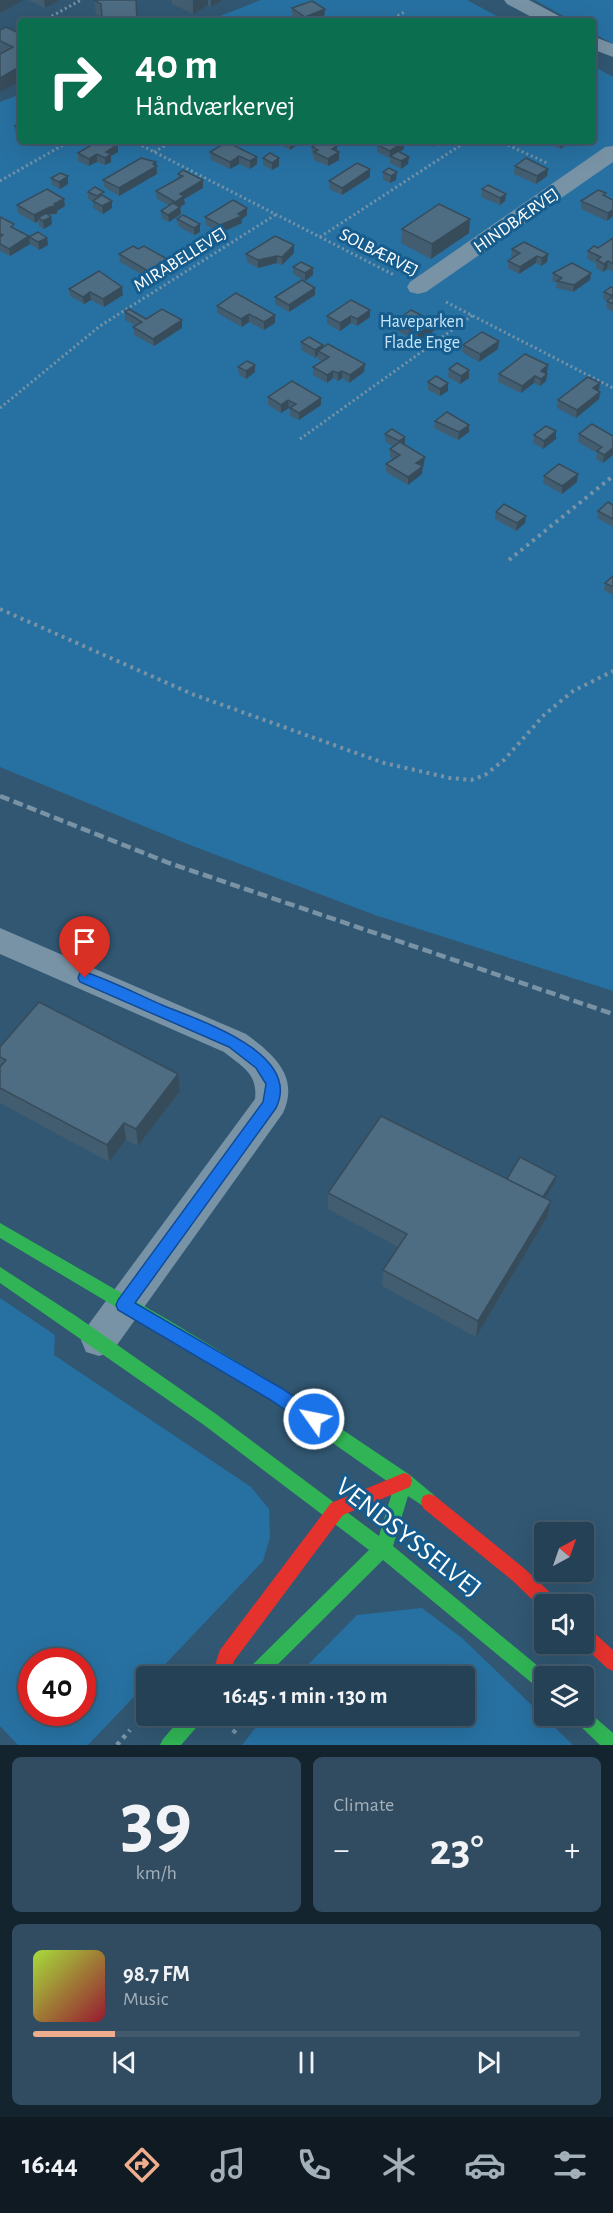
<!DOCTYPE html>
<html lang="en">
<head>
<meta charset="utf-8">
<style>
	body { margin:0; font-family:"Alegreya Sans",sans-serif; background:#314c60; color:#f1f3f6; height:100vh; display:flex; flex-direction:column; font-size:22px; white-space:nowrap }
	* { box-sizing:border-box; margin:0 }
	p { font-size:20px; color:#a3afb9 }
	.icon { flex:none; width:33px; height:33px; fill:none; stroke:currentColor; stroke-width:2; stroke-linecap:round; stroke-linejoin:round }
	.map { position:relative; height:1745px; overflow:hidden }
	.details { display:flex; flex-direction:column; gap:12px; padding:12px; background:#14242f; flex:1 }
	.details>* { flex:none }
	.banner { position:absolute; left:18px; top:18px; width:578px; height:126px; border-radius:6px; box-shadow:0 6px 24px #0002,0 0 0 2px #425a6c; background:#0b6e4f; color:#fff; overflow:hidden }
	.needle { width:39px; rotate:40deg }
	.controls { position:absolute; left:534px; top:1522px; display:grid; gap:12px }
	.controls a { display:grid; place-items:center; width:60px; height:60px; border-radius:6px; background:#254156; box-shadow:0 6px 24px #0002,0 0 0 2px #425a6c; font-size:30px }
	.speed { position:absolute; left:18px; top:1648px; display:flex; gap:12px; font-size:30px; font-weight:700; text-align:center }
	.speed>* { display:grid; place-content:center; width:78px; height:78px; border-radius:50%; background:#254156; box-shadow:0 6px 24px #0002,0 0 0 2px #425a6c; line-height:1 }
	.speed .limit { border:9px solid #d22; background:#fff; color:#111 }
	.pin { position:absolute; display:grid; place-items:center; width:51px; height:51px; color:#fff; margin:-62px -26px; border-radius:50% 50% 50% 0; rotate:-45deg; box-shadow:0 0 6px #0007 }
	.pin .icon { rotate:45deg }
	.me { position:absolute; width:66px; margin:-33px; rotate:303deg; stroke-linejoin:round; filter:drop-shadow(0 0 4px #0008) }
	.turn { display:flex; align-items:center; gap:21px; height:126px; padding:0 18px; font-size:27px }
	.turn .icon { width:78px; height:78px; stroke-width:2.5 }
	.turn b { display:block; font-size:42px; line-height:51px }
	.big { font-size:45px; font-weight:700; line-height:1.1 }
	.details .widget { flex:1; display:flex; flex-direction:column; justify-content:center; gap:9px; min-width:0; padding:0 21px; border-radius:9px; background:#314c60 }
	.details .dial { align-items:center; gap:0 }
	.dial b { font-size:78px; line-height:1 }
	.song { display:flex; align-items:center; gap:18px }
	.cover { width:72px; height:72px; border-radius:9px; background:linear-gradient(135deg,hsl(80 70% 55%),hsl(350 70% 35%)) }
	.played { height:6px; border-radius:3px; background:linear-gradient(90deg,#eead8d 15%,#425a6c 15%) }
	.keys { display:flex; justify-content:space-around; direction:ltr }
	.heat { display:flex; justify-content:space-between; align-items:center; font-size:33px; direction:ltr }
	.details .tiles { flex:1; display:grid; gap:12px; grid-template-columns:1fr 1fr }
	.widget:last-child { grid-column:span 2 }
	.trip { position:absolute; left:136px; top:1666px; width:339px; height:60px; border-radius:6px; background:#254156; box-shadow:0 6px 24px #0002,0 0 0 2px #425a6c; font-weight:700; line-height:60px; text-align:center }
	.dock { display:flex; height:96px; justify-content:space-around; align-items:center; background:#0f1a22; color:#a3afb9 }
	.dock .icon { width:42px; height:42px }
	.dock .selected { color:#eead8d }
	.dock b { font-size:27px; color:#f1f3f6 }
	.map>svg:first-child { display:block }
	.green { fill:#2771a2; fill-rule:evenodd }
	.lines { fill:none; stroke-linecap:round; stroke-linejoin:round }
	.path-far2 { stroke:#7893a5; stroke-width:3; stroke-dasharray:2 3; stroke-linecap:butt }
	.path-far1 { stroke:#7893a5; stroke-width:4; stroke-dasharray:3 4.5; stroke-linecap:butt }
	.path { stroke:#7893a5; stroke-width:4.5; stroke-dasharray:4 5; stroke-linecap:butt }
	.street { fill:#7893a5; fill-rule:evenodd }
	.fast { fill:#30b455; fill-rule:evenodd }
	.jam { fill:#e5322d; fill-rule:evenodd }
	.rail { stroke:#7993a5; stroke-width:4.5; stroke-dasharray:10 4.5; stroke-linecap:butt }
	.wall { fill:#435d70 }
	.shaded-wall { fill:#374c5b }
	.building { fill:#4e6c82; stroke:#374c5b; stroke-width:1.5 }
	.route { fill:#1a73e8; stroke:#114b97; stroke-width:1.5 }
	.labels { text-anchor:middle; stroke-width:6; stroke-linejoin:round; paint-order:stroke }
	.far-street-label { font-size:18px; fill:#fff; stroke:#165c8d }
	.far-park-label { font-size:18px; fill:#c6e6fb; stroke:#165c8d }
	.near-street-label { font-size:27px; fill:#fff; stroke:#165c8d }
</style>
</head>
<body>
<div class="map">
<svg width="613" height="1745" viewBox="0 0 613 1745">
	<rect width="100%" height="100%" fill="#315772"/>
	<!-- green -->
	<g class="green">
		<polygon points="261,0 467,0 506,21 207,21"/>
		<polygon points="535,0 613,0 613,44 593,33 592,21 572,21"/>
		<polygon points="593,66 613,77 613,991 375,915 185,843 0,767 0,102 21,94 21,141 592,141"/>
		<path d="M0,1298l55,37 -1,20 197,132 18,22 1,28 -7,24 -110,116h-6v6l-59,62h-70l-18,-19zM32,1662h50v51h-50z"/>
		<polygon points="422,1608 462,1638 573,1745 242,1745 265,1716 465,1716 465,1677 296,1677 357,1615"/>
	</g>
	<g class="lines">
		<!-- path-far2 -->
		<g class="path-far2">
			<polyline points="43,21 81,0"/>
			<polyline points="389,21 406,11"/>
			<polyline points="133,141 394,275"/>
			<polyline points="499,141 547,163"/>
			<polyline points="154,152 173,141"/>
			<polyline points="0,181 70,141"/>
			<polyline points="320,237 467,141"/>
			<polyline points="446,302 613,388"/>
			<polyline points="0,408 100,326 275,215"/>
			<polyline points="300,439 473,315"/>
		</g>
		<!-- path-far1 -->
		<g class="path-far1">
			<polyline points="509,560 613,476"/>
			<polyline points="0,609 192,694 384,763 450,778 471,780 485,775 504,760 544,715 573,691 613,671"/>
		</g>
		<!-- path -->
		<g class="path">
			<polyline points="233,1733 248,1716"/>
			<polyline points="117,1745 130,1730"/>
		</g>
		<!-- street -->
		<g class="street">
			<polygon points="504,0 529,0 561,17 564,21 539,21 507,4"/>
			<polygon points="592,36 613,44 613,57 592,49"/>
			<polygon points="613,146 613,162 426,292 418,294 410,292 407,287 410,282 605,147"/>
			<path d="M0,928l246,106c27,20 54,42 37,79l-171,239 -13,4 -13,-4 -5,-12 5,-12 169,-229c3,-26 -13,-32 -31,-47l-224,-98z"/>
		</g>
		<!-- fast -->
		<g class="fast">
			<polygon points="0,1223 170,1321 279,1387 410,1475 435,1496 437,1502 435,1508 429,1510 408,1496 393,1546 550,1676 544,1677 544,1691 538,1688 383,1560 265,1677 243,1677 246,1671 369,1550 204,1425 0,1283 0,1267 76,1316 216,1414 379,1536 394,1486 267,1397 0,1238"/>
			<polygon points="584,1708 613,1733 613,1745 600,1745 576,1722 573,1716 584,1716"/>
			<polygon points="183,1716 204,1716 201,1722 181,1745 160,1745 163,1739"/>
		</g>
		<!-- jam -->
		<g class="jam">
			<polygon points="404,1473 410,1475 412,1481 410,1487 343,1515 234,1661 229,1677 211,1677 220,1650 331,1503"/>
			<polygon points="429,1494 435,1496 525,1569 557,1599 560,1605 544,1605 544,1611 513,1581 423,1508 421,1502 423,1496"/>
			<polygon points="584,1626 590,1629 613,1650 613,1671 607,1668 581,1644 584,1644"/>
		</g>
		<!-- rail -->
		<polyline class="rail" points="0,796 169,863 613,1014"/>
	</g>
	<!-- wall -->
	<g class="wall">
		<polygon points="28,0 60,0 45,8"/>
		<polygon points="94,0 136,0 102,19 102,17 96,14"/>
		<polygon points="172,0 223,0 211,7 208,5 193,14 172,4"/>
		<polygon points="292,8 325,9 324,17 313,21 300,21 292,15"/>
		<polygon points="21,29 21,81 0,92 0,30 16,32"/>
		<polygon points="21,123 21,137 15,133 15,126"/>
		<polygon points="274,141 302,141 302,142 290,150"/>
		<polygon points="420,141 443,141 433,147"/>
		<polygon points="543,141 573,141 560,149"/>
		<polygon points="227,142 257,164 250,169 239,164 230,169 211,160 210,152"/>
		<polygon points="118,144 118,152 111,156 111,162 105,165 97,162 89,166 78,161 78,153"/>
		<polygon points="323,145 337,146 337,151 339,152 339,160 328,166 314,160 314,156 312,154 312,147"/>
		<polygon points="377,145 404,149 400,152 408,164 401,169 390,163 390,158 377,152"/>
		<polygon points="263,158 279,158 279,166 272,170 263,165"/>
		<polygon points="156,162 157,174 119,196 104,187 103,180"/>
		<polygon points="515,166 548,169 547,176 536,184 514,174"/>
		<polygon points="389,168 396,180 390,183 383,180 383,172"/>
		<polygon points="370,169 370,177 342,195 329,189 329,181"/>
		<polygon points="178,174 203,188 184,199 185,204 180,207 181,214 169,222 161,218 161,211 169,205 157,199 156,191 178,178"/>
		<polygon points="68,176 68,184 60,189 52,185 51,178"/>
		<polygon points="482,189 506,194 505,201 500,205 481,197"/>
		<polygon points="88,192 105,197 112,208 103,214 93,208 93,202 88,199"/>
		<polygon points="605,196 613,200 613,216 607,221 581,209 581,201"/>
		<polygon points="17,205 65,206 57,211 57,214 49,215 51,217 52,224 44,229 39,226 38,221 35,223 18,213"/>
		<polygon points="247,215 242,219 242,223 220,233 206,225 205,217"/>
		<polygon points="0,217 15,229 29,237 47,238 48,245 39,250 30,244 10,256 0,251"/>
		<polygon points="177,219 200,232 194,235 178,226"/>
		<polygon points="470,219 469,233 431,259 401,243 402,229"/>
		<polygon points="613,238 613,271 612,271 607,269 603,272 596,268 596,263 587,259 588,251 598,248"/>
		<polygon points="512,249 548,254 547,262 541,266 536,263 519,274 508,268 508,261 513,258 511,257"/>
		<polygon points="294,253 282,265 277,263 258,268 247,262 246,254"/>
		<polygon points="119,254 167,259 167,267 148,278 120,262"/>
		<polygon points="293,267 313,268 313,275 305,281 293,274"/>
		<polygon points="553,273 591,273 590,280 573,292 556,288 557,283 552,281"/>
		<polygon points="613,287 613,312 606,308 607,301 603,299 604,292"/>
		<polygon points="315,288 315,295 289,312 275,304 275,297"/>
		<polygon points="69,289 123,295 104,307 91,300 84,304 70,296"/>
		<polygon points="236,293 275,323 264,330 249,322 242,327 217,313 217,306"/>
		<polygon points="351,300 370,317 357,326 351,323 340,331 327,324 327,316"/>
		<polygon points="125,312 146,319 182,328 154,346 134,335 133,327 136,326 125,320"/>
		<polygon points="394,322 435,322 435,330 418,342 394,329"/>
		<polygon points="301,342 323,348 364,372 349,383 342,378 338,381 333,378 327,383 313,375 313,367 322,361 318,359 318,355 315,358 301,350"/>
		<polygon points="463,345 498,349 479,362 462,352"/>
		<polygon points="255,365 255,372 246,379 239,375 238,367"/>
		<polygon points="449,369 469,378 460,384 448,377"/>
		<polygon points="547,373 546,381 540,386 534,383 521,393 498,382 499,374"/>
		<polygon points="428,382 448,391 440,396 428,390"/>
		<polygon points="599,390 600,392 599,399 576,418 557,408 558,400"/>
		<polygon points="268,397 321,398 321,405 299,420 290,416 290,409 289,408 281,413 268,405"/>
		<polygon points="435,421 469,425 469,432 458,440 434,428"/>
		<polygon points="385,434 405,437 404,445 424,464 422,466 422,474 408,485 386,472 386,464 393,459 390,457 390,449 394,447 385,441"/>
		<polygon points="579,434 613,436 603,463 596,459 597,453 578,442"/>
		<polygon points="534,435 556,439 543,449 533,443"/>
		<polygon points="544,476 577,482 562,494 543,483"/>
		<polygon points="613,505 613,527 597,518 598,511"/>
		<polygon points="496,512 525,523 516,531 495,519"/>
		<polygon points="613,576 613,595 604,590 605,583"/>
		<polygon points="0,1047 180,1091 138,1146 126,1140 109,1162 0,1103"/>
		<polygon points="507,1179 555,1182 545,1198 551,1201 547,1217 476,1337 382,1286 383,1270 398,1247 328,1209 328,1193"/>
	</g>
	<!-- shaded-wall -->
	<g class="shaded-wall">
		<polygon points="0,0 24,0 0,13"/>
		<polygon points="44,0 60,0 45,8"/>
		<polygon points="193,0 208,0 208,5 193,14"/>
		<polygon points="211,0 223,0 211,7"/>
		<polygon points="325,9 324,17 313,21 305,21 305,17"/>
		<polygon points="21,66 21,81 0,92 0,78"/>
		<polygon points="597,83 596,91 592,92 592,85"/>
		<polygon points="292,141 302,141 302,142 290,150 290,142"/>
		<polygon points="433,141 443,141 433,147"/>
		<polygon points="562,141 573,141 560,149 561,142"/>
		<polygon points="404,142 404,149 392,157 390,156 390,151"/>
		<polygon points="118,144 118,152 111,156 111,162 105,165 105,158 106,152"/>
		<polygon points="337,146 337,153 339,152 339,160 328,166 328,159 332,149"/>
		<polygon points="97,154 97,162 89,166 89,159"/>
		<polygon points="239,156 239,164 230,169 230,162"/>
		<polygon points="257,157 257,164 250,169 250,161"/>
		<polygon points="409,157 408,164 401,169 401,161"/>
		<polygon points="279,158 279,166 272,170 272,163"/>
		<polygon points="156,162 157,174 119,196 119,188"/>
		<polygon points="370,169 370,177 342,195 342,188"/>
		<polygon points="548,169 547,176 536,184 537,176"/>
		<polygon points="397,172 396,180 390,183 391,176"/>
		<polygon points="68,176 68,184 60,189 59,182"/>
		<polygon points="203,180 203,188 184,199 185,204 176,209 175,202 180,194"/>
		<polygon points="506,194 505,201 500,205 500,198"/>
		<polygon points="64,199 65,206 57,211 57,214 50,214 41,220 38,218 38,221 35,223 34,215"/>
		<polygon points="112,201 112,208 103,214 102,206"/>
		<polygon points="180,207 181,214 169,222 168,215"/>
		<polygon points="247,208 247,215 242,219 242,223 220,233 220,225"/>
		<polygon points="613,210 613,216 607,221 608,213"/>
		<polygon points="51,217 52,224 44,229 43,221"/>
		<polygon points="470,219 469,233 431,259 432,244"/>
		<polygon points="200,224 200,232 194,235 194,228"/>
		<polygon points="29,237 30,244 10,256 9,249"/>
		<polygon points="47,238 48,245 39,250 38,242"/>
		<polygon points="294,245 294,253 282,265 282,257"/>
		<polygon points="548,254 547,262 541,266 542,258"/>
		<polygon points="277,256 277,263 258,268 258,260"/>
		<polygon points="537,256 536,263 519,274 520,267"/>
		<polygon points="167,259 167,267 148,278 148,271"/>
		<polygon points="608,261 607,269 603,272 604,264"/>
		<polygon points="313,268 313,275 305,281 305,273"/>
		<polygon points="591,273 590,280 573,292 574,285"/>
		<polygon points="122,287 123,295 104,307 103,299"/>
		<polygon points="315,288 315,295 289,312 289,305"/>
		<polygon points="90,292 91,300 84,304 83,297"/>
		<polygon points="370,310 370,317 357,326 357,319"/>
		<polygon points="249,314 249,322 242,327 241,319"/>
		<polygon points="275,315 275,323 264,330 264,322"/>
		<polygon points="351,316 351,323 340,331 340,323"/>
		<polygon points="182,320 182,328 154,346 153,339"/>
		<polygon points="435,322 435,330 418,342 418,334"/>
		<polygon points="499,341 498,349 479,362 480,354"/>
		<polygon points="323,345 323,352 318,351 318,355 315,358 315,350"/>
		<polygon points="365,364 364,372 349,383 350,375"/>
		<polygon points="255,365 255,372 246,379 246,371"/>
		<polygon points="548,365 547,373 540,378 541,371"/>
		<polygon points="469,370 469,378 460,384 461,376"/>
		<polygon points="333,371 333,378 327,383 327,375"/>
		<polygon points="342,371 342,378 338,381 338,373"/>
		<polygon points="547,374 546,381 540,386 541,379"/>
		<polygon points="535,376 534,383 521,393 522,386"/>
		<polygon points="448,383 448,391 440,396 440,389"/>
		<polygon points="600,383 599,390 592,396 593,388"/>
		<polygon points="600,392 599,399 576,418 577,410"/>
		<polygon points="321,398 321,405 299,420 299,413"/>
		<polygon points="288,400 289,408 281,413 281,405"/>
		<polygon points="469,425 469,432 458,440 459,432"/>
		<polygon points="556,431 556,439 543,449 544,441"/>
		<polygon points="405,437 405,444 398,449 399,441"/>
		<polygon points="613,448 613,455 603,463 604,455"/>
		<polygon points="425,457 424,464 416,470 416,463"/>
		<polygon points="423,466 422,474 408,485 408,477"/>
		<polygon points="578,474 577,482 562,494 562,486"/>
		<polygon points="526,516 525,523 516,531 517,523"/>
		<polygon points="178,1074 180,1091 138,1146 136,1129"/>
		<polygon points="124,1123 126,1140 109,1162 107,1145"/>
		<polygon points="556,1176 555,1182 542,1204 543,1197"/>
		<polygon points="551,1201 547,1217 476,1337 478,1321"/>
	</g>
	<!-- building -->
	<g class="building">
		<polygon points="94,0 136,0 137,21 98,21 102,19 101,4"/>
		<polygon points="312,1 325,9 305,17 292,8"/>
		<polygon points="6,27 16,32 21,29 21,66 0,78 0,54 13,47 0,41 0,30"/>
		<polygon points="21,123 21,130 15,126"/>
		<polygon points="98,141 111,141 118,144 106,152 111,154 105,158 97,154 89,159 78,153"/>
		<polygon points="383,141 402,141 404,142 390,151 377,145"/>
		<polygon points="227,142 257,157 250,161 239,156 230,162 210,152"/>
		<polygon points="328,142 337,146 332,149 339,152 328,159 314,152 318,150 312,147 319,143 323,145"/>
		<polygon points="398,151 409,157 401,161 390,156"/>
		<polygon points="270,153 279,158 272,163 263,158"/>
		<polygon points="141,158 156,162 153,164 157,166 119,188 103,180"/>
		<polygon points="526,158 548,169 537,176 515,166"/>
		<polygon points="357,163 370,169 342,188 329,181"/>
		<polygon points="389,168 397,172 391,176 383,172"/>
		<polygon points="183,170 203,180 180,194 184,196 175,202 156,191 183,176 178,174"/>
		<polygon points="60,173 68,176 59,182 51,178"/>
		<polygon points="488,185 506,194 500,198 482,189"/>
		<polygon points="95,187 104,192 97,196 88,192"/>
		<polygon points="47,189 64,199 54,204 56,206 50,207 34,215 17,205"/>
		<polygon points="598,190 606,193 603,195 613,200 613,210 608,213 581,201"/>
		<polygon points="102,195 112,201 102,206 93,201"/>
		<polygon points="233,200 247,208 238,214 242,216 220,225 205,217"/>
		<polygon points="173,203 180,207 168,215 161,211"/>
		<polygon points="439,204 470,219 432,244 402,229"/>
		<polygon points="46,213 51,217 43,221 38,218"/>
		<polygon points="183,215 200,224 194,228 177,219"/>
		<polygon points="0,217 14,224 11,227 29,236 9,249 0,244 0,237 3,235 0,234"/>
		<polygon points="38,232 47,238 38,242 29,237"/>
		<polygon points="275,236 294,245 282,257 277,256 258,260 246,254"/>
		<polygon points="613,238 613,264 608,261 604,264 597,260 601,257 588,251 594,246 598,248"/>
		<polygon points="524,242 548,254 542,258 537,256 520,267 508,261 520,253 512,249"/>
		<polygon points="133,246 138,249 144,246 167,259 148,271 119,254"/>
		<polygon points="301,262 313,268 305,273 293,267"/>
		<polygon points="572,263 591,273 574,285 557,281 562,278 553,273"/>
		<polygon points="99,271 122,287 103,299 90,292 83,297 69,289"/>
		<polygon points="302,280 315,288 289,305 275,297"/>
		<polygon points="611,287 613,287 613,304 607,301 613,296 604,292"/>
		<polygon points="236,293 275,315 264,322 249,314 241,319 217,306"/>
		<polygon points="351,300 370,310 357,319 351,316 340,323 327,316"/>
		<polygon points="129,309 146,319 162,309 182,320 153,339 133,327 142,322 125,312"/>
		<polygon points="411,310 435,322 418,334 394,322"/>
		<polygon points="482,332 499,341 480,354 463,345"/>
		<polygon points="309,337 323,345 315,350 301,342"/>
		<polygon points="328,344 365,364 350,375 342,371 338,373 333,371 327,375 313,367 329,357 318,351"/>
		<polygon points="525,354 548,365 541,371 547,374 541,379 535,376 522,386 499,374"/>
		<polygon points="247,361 255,365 246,371 238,367"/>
		<polygon points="457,363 469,370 461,376 449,369"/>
		<polygon points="436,376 448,383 440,389 428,382"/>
		<polygon points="588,377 600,383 593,388 600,392 577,410 558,400"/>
		<polygon points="292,381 321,398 299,413 290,408 296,404 288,400 281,405 268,397"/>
		<polygon points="447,412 469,425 459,432 435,421"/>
		<polygon points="592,424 613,436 613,448 604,455 597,451 602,447 579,434"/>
		<polygon points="546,426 556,431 544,441 534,435"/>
		<polygon points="392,429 405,437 399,441 385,434"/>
		<polygon points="400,442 425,457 416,463 423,466 408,477 386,464 400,455 390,449"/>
		<polygon points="559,464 578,474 562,486 544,476"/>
		<polygon points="608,502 613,505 613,519 598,511"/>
		<polygon points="504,504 526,516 517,523 496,512"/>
		<polygon points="613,576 613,587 605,583"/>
		<polygon points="39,1002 178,1074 136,1129 124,1123 107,1145 0,1088 0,1067 6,1060 0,1057 0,1047"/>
		<polygon points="381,1116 551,1201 478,1321 383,1270 407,1234 328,1193"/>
		<polygon points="520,1157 556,1176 543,1197 507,1179"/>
	</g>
	<!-- route -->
	<path class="route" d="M85,972c27,9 52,22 77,33 36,15 141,48 114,103l-141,195 146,85 39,26 3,5 -3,6 -6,2 -6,-2 -39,-26 -151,-89 -2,-5 2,-5 145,-198 3,-18 -10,-16 -27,-21 -149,-65 -2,-4 2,-5z"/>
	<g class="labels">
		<!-- far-street labels -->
		<g class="far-street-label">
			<text transform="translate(516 220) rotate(-35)" y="6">HINDBÆRVEJ</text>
			<text transform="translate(379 252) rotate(27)" y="6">SOLBÆRVEJ</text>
			<text transform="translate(180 259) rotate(-32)" y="6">MIRABELLEVEJ</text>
		</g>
		<!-- far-park labels -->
		<g class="far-park-label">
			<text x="422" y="327">Haveparken<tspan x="422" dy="21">Flade Enge</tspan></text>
		</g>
		<!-- near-street labels -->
		<g class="near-street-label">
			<text transform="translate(409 1537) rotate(38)" y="9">VENDSYSSELVEJ</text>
		</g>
	</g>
</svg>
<div class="controls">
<a><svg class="needle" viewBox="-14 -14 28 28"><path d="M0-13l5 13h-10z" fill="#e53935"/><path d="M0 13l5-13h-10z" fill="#a3afb9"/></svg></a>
<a><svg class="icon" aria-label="sound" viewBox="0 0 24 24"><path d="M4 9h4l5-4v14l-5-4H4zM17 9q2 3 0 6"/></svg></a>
<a><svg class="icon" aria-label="layers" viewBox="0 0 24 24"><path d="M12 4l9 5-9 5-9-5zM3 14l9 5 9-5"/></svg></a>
</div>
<div class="speed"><div class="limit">40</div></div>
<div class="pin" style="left:85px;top:978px;background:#d93025"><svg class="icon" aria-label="arrive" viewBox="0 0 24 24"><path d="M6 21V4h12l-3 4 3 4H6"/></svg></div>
<svg class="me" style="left:314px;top:1419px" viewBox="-20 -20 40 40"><circle r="17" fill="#1a73e8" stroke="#fff" stroke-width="3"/><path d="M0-11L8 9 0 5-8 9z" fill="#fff"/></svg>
<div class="trip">16:45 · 1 min · 130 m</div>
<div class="banner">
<div class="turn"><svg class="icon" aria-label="right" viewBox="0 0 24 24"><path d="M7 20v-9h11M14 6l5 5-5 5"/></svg><div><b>40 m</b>Håndværkervej</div></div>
</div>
</div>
<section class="details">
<div class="tiles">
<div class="widget dial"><b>39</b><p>km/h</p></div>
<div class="widget"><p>Climate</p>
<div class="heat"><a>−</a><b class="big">23°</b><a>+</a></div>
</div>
<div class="widget">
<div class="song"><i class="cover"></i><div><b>98.7 FM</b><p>Music</p></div></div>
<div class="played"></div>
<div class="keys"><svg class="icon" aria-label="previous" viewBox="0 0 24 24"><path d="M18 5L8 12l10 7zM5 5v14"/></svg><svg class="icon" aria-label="pause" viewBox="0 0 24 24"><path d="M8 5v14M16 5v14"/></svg><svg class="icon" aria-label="next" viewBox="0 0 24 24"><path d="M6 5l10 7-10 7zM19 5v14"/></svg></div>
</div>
</div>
</section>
<nav class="dock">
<b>16:44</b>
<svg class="icon selected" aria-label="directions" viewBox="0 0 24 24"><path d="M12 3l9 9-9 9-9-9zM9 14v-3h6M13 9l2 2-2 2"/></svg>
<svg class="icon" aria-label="music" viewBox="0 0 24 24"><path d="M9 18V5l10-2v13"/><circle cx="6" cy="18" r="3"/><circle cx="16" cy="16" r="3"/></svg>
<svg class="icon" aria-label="phone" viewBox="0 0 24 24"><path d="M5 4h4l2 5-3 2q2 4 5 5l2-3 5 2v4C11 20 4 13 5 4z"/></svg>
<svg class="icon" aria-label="climate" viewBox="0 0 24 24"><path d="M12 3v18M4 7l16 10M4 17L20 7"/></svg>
<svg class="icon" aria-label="car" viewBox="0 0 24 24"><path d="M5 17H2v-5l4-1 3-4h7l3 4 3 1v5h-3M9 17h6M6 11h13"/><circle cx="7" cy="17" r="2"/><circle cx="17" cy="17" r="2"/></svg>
<svg class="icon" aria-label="filters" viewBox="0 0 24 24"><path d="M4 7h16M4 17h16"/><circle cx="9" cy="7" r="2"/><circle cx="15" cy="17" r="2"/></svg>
</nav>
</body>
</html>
